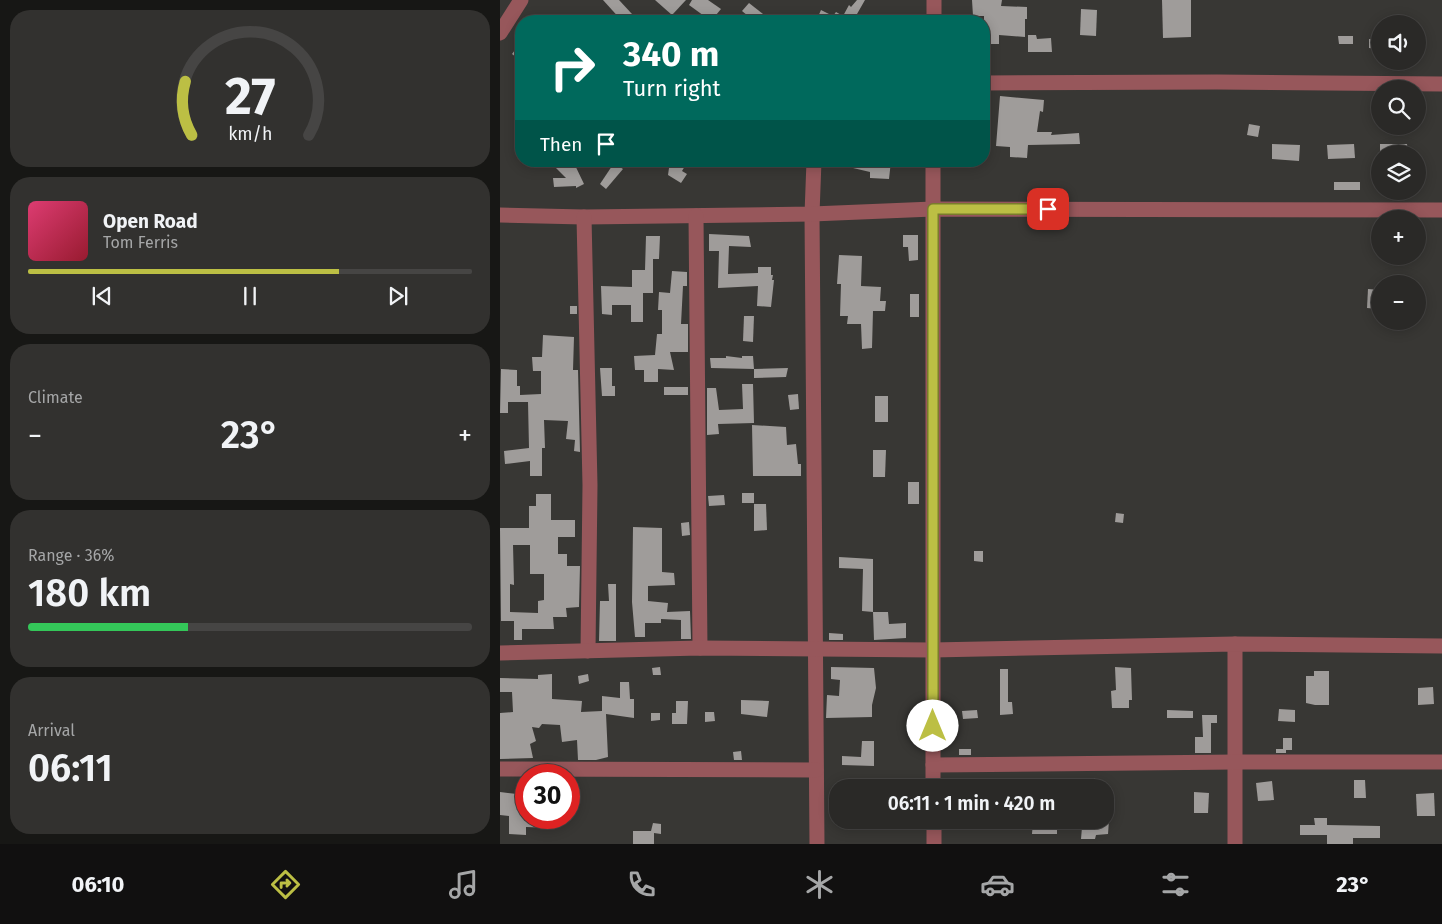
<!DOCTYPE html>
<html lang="en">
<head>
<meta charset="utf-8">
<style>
	body { margin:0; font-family:"Fira Sans",sans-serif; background:#32312f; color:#f1f3f6; height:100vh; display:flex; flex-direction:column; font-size:19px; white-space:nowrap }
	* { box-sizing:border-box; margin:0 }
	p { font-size:16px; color:#a5a6a7 }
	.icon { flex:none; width:28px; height:28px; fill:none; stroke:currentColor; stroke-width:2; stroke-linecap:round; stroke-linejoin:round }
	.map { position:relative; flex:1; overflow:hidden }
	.panel { display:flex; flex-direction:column; gap:10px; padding:10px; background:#171715; width:500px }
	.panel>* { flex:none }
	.top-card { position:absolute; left:15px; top:15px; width:475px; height:152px; border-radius:20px; box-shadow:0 2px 12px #0003,0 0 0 1px #464544; background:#00695c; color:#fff; overflow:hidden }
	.controls { position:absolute; left:871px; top:15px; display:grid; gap:10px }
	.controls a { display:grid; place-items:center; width:55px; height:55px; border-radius:50%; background:#2a2927; box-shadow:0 2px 12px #0003,0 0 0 1px #464544; font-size:25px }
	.speed { position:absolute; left:15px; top:764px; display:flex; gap:10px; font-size:25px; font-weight:700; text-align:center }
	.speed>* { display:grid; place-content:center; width:65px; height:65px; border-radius:50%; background:#2a2927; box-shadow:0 2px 12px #0003,0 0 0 1px #464544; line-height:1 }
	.speed .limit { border:8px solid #d22; background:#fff; color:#111 }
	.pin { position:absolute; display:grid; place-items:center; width:42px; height:42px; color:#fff; margin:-21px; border-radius:10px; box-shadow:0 2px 8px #0006 }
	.me { position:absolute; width:55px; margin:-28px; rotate:0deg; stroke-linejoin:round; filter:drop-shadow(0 0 4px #0008) }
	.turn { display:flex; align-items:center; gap:18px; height:105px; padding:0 25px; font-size:22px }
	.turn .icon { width:65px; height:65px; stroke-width:2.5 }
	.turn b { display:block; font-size:35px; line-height:42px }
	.then { display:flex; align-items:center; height:48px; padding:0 25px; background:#0003; gap:10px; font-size:19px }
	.big { font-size:38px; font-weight:600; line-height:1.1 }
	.panel .card { flex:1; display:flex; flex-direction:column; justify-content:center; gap:8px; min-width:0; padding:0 18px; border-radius:20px; background:#32312f }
	.panel .dial { align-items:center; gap:0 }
	.dial svg { height:130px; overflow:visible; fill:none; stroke:#464544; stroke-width:7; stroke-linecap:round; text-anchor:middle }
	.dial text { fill:#f1f3f6; stroke:none }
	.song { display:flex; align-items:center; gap:15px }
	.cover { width:60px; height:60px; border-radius:8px; background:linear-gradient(135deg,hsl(340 70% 55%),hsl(350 70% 35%)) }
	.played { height:5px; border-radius:2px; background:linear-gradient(90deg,#bcbf44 70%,#464544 70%) }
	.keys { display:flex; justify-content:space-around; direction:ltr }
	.heat { display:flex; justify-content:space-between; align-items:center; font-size:28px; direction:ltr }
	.charge { height:8px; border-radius:4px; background:linear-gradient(90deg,#34c759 36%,#464544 0) }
	.trip { position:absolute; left:329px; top:779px; width:285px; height:50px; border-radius:20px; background:#2a2927; box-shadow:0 2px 12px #0003,0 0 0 1px #464544; font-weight:600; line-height:50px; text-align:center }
	.tab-bar { display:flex; height:80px; justify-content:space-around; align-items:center; background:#111010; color:#a5a6a7 }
	.tab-bar .icon { width:35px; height:35px }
	.tab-bar .selected { color:#bcbf44 }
	.tab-bar b { font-size:22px; color:#f1f3f6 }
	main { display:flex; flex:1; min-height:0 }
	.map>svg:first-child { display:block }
	.building { fill:#9f9c9a; fill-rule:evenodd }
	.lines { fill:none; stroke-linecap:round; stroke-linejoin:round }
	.minor { stroke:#97575b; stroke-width:15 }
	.route-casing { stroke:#7a7c2c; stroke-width:12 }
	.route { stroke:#bcbf44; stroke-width:9 }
</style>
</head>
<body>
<main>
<section class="panel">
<div class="card dial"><svg viewBox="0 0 100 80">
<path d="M14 69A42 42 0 1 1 86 69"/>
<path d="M14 69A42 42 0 0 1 10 36" stroke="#bcbf44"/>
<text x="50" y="56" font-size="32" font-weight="700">27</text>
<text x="50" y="72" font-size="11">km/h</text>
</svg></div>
<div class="card">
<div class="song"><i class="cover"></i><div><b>Open Road</b><p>Tom Ferris</p></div></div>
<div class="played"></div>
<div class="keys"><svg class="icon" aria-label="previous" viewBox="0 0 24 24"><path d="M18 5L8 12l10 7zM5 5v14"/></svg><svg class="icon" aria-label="pause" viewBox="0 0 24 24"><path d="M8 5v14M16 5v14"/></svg><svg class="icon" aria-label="next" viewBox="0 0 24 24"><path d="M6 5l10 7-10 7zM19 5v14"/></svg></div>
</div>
<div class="card"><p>Climate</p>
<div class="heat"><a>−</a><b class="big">23°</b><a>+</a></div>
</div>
<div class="card"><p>Range · 36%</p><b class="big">180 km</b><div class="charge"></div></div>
<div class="card"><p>Arrival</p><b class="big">06:11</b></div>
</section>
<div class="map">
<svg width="942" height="844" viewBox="0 0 942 844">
	<rect width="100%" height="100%" fill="#383734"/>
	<!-- building -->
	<g class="building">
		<polygon points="103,0 119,0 132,14 122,21"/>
		<polygon points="155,0 186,0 172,15"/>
		<polygon points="192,0 208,0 221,9 211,21 189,5"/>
		<polygon points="357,0 365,0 353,21 322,21 317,19 321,10 333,16 336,12 343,16 349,5 351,7"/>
		<polygon points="472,0 502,0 501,6 527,7 527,19 525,19 525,37 499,35 499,44 484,44 484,16 473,16"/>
		<polygon points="662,0 691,0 691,37 663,38"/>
		<polygon points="249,3 263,14 257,21 254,21 242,11"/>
		<polygon points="581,9 597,10 596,36 580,35"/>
		<polygon points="528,35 536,35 537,39 551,38 552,52 528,52"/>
		<polygon points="838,36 853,36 853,44 839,44"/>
		<polygon points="869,39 878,40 878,49 869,48"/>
		<polygon points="21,42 21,61 12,54"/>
		<polygon points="500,96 544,100 543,112 540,111 537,132 552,132 551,135 579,133 580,144 528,145 527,158 510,157 510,147 496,146"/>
		<polygon points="749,124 760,126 758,137 747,135"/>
		<polygon points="772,144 800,145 799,161 772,159"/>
		<polygon points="854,144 855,158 828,159 827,145"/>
		<polygon points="880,144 907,144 908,154 880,154"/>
		<polygon points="49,161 73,161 84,184 76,188 76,186 54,187 53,178 66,178"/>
		<polygon points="170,161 188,161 182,171 187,174 181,183 168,175"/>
		<polygon points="354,161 391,161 389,179 370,178 370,172 353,168"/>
		<polygon points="114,163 123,169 106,189 100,184"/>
		<rect x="834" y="182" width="26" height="8"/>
		<polygon points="209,234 249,236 251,247 229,246 228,274 258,273 258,267 271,267 271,275 273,275 272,280 274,280 271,307 257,306 258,286 218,288 219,251 209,251"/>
		<polygon points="403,235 418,235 418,260 409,261 408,247 403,247"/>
		<polygon points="146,236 160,236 159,259 153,259 153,293 143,293 143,322 131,322 131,305 112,305 112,315 102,314 101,286 132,287 132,270 145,270"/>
		<polygon points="339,255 362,256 361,286 381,287 380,301 386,301 385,311 373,311 372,348 362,349 361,324 347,324 348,316 340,316 341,284 337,284"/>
		<polygon points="172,271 187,272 187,286 183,286 181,324 188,324 188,352 170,352 174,370 158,369 158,382 144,382 144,370 135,370 134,356 155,355 157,334 162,334 162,310 158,310 159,292 170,293"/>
		<polygon points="868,289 880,290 879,309 867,308"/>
		<rect x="410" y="294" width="9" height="23"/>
		<rect x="70" y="306" width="7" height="8"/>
		<polygon points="244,316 254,316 253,342 243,341"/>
		<polygon points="43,335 74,337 73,370 78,370 80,452 74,451 75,440 66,439 68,421 44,420 45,448 42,448 42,476 30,476 30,461 5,464 4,451 29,448 28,402 8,402 8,413 0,413 1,369 17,370 17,386 20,386 20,395 41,394 41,371 33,371 32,357 42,357"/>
		<polygon points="226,356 242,358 242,356 253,356 254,369 211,368 210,358 226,358"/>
		<polygon points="100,368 112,368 112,386 115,386 115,396 102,396"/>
		<polygon points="288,368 286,377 254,378 254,369"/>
		<polygon points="242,384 253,384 254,423 218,424 219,434 207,435 207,388 216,388 219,410 243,409"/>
		<rect x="164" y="387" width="24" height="8"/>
		<polygon points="298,394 299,409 290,410 288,395"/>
		<rect x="375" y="396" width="13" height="26"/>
		<polygon points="252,425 286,427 287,445 296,444 298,464 301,464 301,476 253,476"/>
		<polygon points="373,450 386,450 385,477 373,477"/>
		<rect x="408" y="482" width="11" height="22"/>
		<rect x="242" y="493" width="12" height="10"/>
		<path d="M36,494h15v26h24v17h-17v17h9v12h13l-1,41 -13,1 1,9h-14l1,12h-32v11h-8v-19h-13l-1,-93h29v-22h7zM13,545h17v29h14v26l-6,1v12l-28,-1v-28l4,1z"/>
		<polygon points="224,495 225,505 209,506 208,496"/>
		<polygon points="254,504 266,504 267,530 254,531"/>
		<polygon points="616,513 624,514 623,523 615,522"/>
		<polygon points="189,522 190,535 182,536 181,523"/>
		<polygon points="133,527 162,528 162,572 174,573 175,585 148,586 148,601 168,603 167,612 190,611 191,639 181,639 181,620 161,619 161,623 145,623 145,637 135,637 132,602"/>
		<polygon points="474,551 483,551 483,562 474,561"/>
		<polygon points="339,557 373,559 373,612 362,611 363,569 339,568"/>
		<polygon points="108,584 116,584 116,641 99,641 100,601 109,601"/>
		<polygon points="373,612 388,612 389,624 406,623 406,638 374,640"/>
		<polygon points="329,633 343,634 343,640 329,640"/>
		<polygon points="160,667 161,675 153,675 152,668"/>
		<polygon points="331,667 374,668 376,688 372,705 372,717 326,718 327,695 339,696 340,680 331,679"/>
		<polygon points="615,667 631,668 632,700 629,700 629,708 612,708 611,691 616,690"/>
		<polygon points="500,669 508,669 508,702 512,702 513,714 500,715"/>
		<polygon points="814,671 829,671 829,705 815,705 806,703 806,676 814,676"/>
		<polygon points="52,674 52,699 82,701 81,712 102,711 102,696 120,698 120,682 129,682 130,699 134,699 134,718 106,714 108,757 96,760 78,760 77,740 62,742 60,725 42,724 39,728 32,727 36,741 30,744 33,758 0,759 0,713 13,712 12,692 0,692 0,678 38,679 38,675"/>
		<polygon points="88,674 89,681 79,684 78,676"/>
		<polygon points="933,687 934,704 918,705 918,688"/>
		<polygon points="241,700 269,701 267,717 241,714"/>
		<polygon points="176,701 188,701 187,724 172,724 172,713 176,713"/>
		<polygon points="779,709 795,710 795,722 778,721"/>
		<polygon points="477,710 478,718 463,719 462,711"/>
		<polygon points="667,710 693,711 693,718 667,718"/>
		<polygon points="205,712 214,712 215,721 205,722"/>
		<polygon points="151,713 160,713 160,720 151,721"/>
		<polygon points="702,715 717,715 717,723 711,723 711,753 695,753 695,737 703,737"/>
		<polygon points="783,738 792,738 792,750 786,750 786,753 776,753 776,749 783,749"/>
		<polygon points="362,741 374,741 374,766 342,765 342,756 361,757"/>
		<rect x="459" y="749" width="12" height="6"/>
		<polygon points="241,751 242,760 234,760 233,752"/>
		<polygon points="595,778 596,788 582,788 581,779"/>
		<polygon points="854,780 865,780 866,798 854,798"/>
		<polygon points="772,781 774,800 758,801 756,783"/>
		<polygon points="0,792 26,795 26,818 53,818 53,828 26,827 26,835 9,834 9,816 0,815"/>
		<polygon points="694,792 709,793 708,813 694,813"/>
		<polygon points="934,793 935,816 917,816 916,794"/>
		<polygon points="814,818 827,818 827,825 880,826 880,838 853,838 853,844 827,844 827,835 800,835 800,825 815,825"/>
		<polygon points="590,820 609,820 608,834 596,835 595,839 581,839 582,827 589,827"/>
		<polygon points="533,821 557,822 557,834 532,834"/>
		<polygon points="153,823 161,824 161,834 154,833 154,844 133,844 133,831 151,831"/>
	</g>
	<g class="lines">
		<!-- minor -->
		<g class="minor">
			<polyline points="434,21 434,0"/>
			<polyline points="0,33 21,0"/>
			<polyline points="484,83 717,82 942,84"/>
			<polyline points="314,161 312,214 317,844"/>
			<polyline points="433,161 433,788"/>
			<polyline points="0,215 84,217 312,214 433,209 942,210"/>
			<polyline points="196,216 200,648"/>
			<polyline points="84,217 90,485 88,651"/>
			<polyline points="735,644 735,844"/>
			<polyline points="0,653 200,648 432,650 735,644 942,646"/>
			<polyline points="433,765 735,762 942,762"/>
			<polyline points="0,769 316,770"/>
			<polyline points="434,820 434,844"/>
		</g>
	</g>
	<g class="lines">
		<defs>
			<polyline id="route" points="433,726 433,209 548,209"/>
		</defs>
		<!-- route casing -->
		<use href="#route" class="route-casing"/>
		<!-- route -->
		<use href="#route" class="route"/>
	</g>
</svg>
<div class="controls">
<a><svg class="icon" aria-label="sound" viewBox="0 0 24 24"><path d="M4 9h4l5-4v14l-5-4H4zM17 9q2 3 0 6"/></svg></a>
<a><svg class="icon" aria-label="search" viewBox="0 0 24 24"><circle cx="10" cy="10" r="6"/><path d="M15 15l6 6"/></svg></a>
<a><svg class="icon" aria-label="layers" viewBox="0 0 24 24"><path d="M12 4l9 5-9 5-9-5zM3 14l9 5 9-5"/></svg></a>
<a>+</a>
<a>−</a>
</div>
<div class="speed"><div class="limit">30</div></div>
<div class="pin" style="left:548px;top:209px;background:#d93025"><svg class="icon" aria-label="arrive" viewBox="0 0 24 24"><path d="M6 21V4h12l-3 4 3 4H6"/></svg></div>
<svg class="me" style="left:433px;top:726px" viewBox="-20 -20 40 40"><circle r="19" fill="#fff"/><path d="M0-13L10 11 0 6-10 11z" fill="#bcbf44"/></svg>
<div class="trip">06:11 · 1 min · 420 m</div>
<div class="top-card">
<div class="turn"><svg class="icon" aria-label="right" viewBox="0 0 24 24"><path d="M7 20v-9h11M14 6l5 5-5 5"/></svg><div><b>340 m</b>Turn right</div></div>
<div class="then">Then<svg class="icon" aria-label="arrive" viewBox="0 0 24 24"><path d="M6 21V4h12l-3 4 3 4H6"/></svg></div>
</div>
</div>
</main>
<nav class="tab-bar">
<b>06:10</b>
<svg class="icon selected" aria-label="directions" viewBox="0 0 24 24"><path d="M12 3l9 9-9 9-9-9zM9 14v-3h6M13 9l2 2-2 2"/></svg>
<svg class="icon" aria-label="music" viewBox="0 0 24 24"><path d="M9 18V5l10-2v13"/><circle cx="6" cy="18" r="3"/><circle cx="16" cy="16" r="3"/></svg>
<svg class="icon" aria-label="phone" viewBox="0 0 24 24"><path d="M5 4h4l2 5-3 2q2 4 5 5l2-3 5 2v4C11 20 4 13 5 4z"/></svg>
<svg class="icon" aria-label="climate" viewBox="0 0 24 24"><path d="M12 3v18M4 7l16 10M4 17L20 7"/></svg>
<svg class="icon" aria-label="car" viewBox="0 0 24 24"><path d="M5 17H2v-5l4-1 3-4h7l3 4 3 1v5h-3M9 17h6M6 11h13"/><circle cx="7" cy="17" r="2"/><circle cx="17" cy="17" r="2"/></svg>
<svg class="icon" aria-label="filters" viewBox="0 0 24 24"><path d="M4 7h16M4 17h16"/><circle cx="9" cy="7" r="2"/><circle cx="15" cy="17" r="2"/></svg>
<b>23°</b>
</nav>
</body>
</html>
